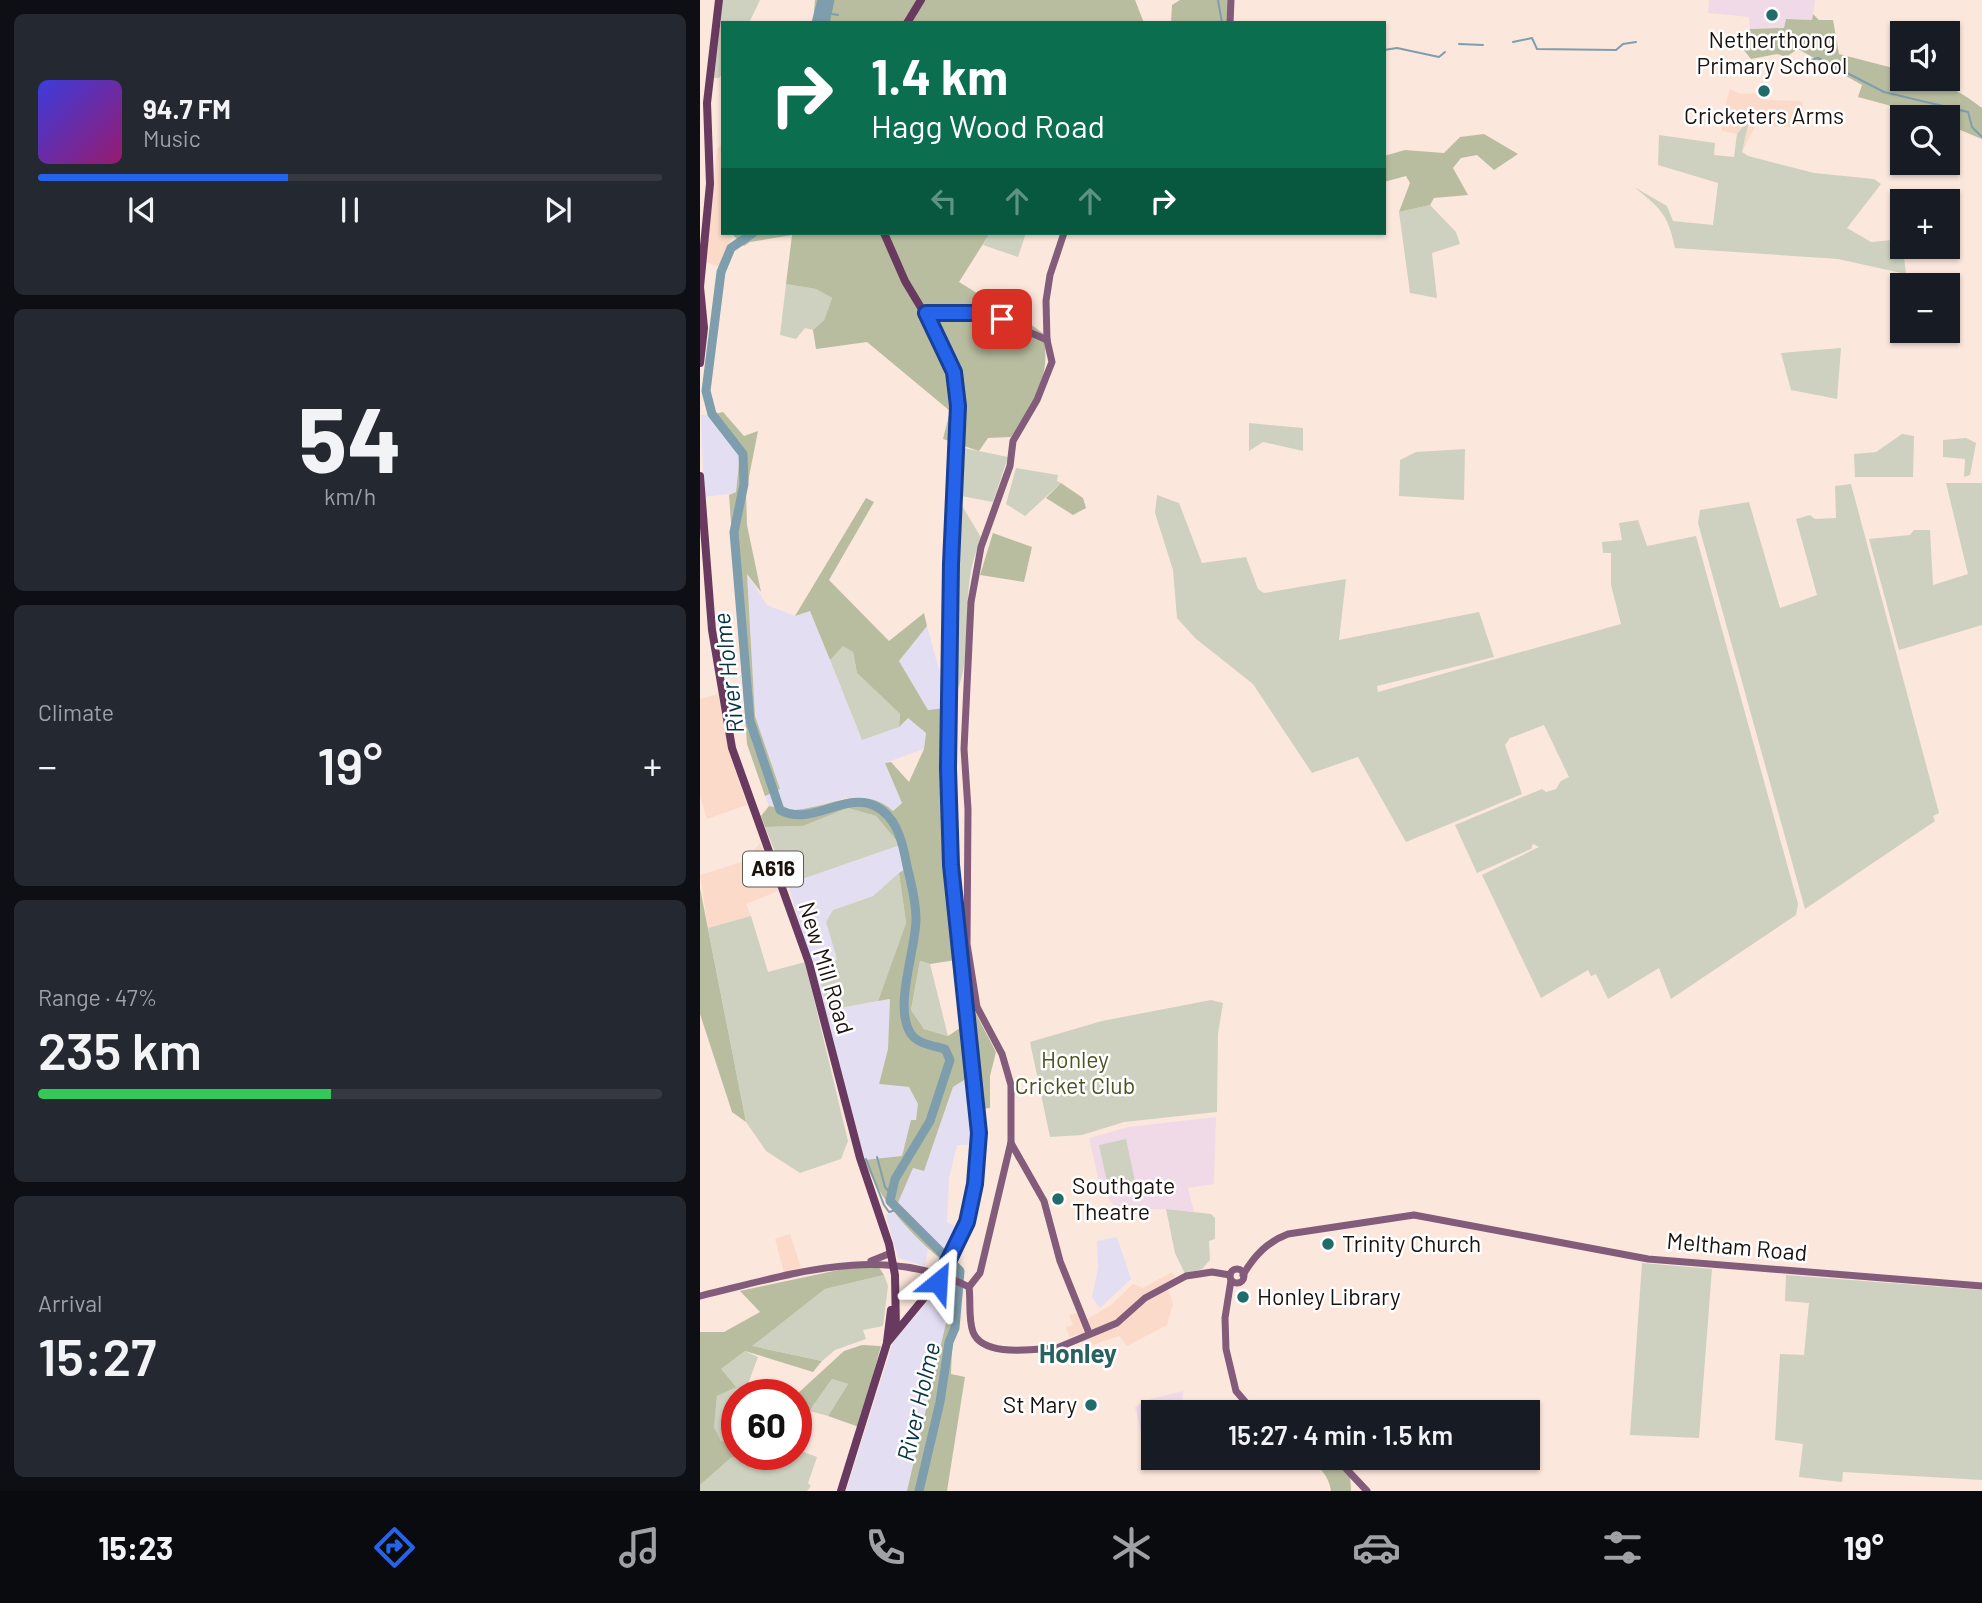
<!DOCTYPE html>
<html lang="en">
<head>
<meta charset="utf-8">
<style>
	body { margin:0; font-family:Barlow,sans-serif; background:#242831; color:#f1f3f6; height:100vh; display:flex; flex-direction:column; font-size:26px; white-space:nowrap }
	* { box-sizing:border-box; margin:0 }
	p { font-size:23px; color:#9ea1a6 }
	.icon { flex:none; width:38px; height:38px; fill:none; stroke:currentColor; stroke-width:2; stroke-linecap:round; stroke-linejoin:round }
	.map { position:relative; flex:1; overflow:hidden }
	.sheet { display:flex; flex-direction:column; gap:14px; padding:14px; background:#0d0f14; width:700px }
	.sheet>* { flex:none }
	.hud { position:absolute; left:21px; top:21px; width:665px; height:214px; border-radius:0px; box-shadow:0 2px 5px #0004; background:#0b6e4f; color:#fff; overflow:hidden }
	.buttons { position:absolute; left:1190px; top:21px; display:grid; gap:14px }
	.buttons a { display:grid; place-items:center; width:70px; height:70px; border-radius:0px; background:#171b24; box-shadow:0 2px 5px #0004; font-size:35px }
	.speed { position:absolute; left:21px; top:1379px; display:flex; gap:14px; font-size:35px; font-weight:700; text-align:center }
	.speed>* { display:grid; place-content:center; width:91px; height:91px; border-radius:50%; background:#171b24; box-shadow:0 2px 5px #0004; line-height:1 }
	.speed .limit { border:10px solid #d22; background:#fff; color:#111 }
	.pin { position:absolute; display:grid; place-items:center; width:60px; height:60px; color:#fff; margin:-30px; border-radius:14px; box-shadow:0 4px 10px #0006 }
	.me { position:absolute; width:77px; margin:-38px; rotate:27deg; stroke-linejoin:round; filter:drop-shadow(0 0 5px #0008) }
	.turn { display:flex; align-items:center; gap:24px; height:147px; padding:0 35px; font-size:32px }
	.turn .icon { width:91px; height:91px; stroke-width:2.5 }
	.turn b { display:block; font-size:49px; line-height:60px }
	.lanes { display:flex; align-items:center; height:66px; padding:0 35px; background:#0003; justify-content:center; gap:35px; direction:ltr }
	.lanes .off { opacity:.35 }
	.big { font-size:52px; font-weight:600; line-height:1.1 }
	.sheet .widget { flex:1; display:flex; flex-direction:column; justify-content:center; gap:10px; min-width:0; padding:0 24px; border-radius:10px; background:#242831 }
	.sheet .dial { align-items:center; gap:0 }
	.dial b { font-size:91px; line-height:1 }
	.song { display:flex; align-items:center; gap:21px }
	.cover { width:84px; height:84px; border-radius:10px; background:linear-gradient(135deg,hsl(240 70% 55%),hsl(320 70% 35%)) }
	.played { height:7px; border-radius:4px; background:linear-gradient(90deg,#2563eb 40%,#363941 40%) }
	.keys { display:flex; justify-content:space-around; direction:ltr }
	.heat { display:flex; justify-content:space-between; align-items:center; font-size:38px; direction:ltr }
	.charge { height:10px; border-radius:5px; background:linear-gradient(90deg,#34c759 47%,#363941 0) }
	.trip { position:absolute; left:441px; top:1400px; width:399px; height:70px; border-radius:0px; background:#171b24; box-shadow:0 2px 5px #0004; font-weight:600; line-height:70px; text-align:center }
	.menu { display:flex; height:112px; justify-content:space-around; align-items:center; background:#090b0e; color:#9ea1a6 }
	.menu .icon { width:49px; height:49px }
	.menu .on { color:#2563eb }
	.menu b { font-size:32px; color:#f1f3f6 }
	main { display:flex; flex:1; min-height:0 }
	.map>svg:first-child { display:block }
	.built { fill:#fbdac9 }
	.industrial { fill:#e4def3 }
	.education { fill:#f0dae8 }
	.green { fill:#ced1bf }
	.forest { fill:#b9bda0 }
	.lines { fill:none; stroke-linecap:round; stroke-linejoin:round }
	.stream { stroke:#7e9ead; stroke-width:2 }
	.river { stroke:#7e9ead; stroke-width:9 }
	.secondary { stroke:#835b7b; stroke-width:7 }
	.primary { stroke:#693a60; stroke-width:8 }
	.route-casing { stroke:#184099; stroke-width:18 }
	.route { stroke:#2563eb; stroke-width:12 }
	.poi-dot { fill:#206c6a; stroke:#fff; stroke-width:2.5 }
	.labels { text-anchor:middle; stroke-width:5; stroke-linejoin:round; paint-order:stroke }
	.shield { fill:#fff; stroke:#5f5956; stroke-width:2 }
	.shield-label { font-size:21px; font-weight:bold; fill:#1b120e }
	.poi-label { font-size:23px; fill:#1b120e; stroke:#fff; text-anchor:start }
	.street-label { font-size:23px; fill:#1b120e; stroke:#fff }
	.park-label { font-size:23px; fill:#4d5221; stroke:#fff }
	.water-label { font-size:24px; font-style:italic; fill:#033345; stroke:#fff }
	.quarter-label { font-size:26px; font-weight:bold; fill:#286260; stroke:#fff }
</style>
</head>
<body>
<main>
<section class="sheet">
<div class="widget">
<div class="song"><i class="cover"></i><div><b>94.7 FM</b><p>Music</p></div></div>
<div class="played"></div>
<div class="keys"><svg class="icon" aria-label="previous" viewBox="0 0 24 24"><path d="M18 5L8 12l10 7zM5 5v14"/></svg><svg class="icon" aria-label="pause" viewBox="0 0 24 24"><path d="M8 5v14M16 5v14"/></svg><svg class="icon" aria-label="next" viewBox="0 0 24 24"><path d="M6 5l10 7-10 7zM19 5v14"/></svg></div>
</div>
<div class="widget dial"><b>54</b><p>km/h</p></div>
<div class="widget"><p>Climate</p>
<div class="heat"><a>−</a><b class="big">19°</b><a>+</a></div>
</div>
<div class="widget"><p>Range · 47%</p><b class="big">235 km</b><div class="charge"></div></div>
<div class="widget"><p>Arrival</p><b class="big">15:27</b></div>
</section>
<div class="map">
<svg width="1282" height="1491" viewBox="0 0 1282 1491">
	<rect width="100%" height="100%" fill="#fce7dc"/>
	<!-- built -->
	<g class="built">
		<polygon points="1061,82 1071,88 1066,100 1102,101 1104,120 1090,120 1090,127 1056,125 1042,152 1049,117 1045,119 1037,134 1022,131 1023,113 1030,89 1040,94 1056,93"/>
		<polygon points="23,143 23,233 38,233 33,235 20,267 6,262 17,149"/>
		<polygon points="18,694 30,755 47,805 7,819 0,796 0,699"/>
		<polygon points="60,843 78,891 46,904 51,916 8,928 0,875 45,861"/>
		<polygon points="90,1234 101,1268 84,1273 75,1239"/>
		<polygon points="472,1272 475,1277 465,1283 473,1303 467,1325 427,1346 419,1336 384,1348 379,1334 369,1337 366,1327 373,1325 369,1315 380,1312 384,1321 411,1305 433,1284 443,1288"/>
	</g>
	<!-- industrial -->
	<g class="industrial">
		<polygon points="14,414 40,453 36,493 4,497 1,415"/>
		<polygon points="47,574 67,605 95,616 110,611 162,740 208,718 226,733 224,749 185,763 202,803 192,811 147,798 100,810 69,806 65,796 80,788 55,716"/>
		<polygon points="227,626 246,695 246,708 233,710 228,710 199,661"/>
		<polygon points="200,845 204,870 173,896 133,910 127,922 137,959 129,1010 190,999 188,1049 179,1084 209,1087 218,1104 216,1120 211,1121 202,1156 164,1160 88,884"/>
		<polygon points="269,1077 273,1145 257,1145 249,1178 247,1222 260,1229 249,1254 196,1205 213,1168 224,1170 253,1087"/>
		<polygon points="192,1211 228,1249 225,1266 198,1258 186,1215"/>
		<polygon points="417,1237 431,1279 400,1308 392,1297 398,1268 397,1241"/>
		<polygon points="233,1295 250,1307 207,1491 146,1491 193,1342"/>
	</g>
	<!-- education -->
	<g class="education">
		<polygon points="1009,0 1115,0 1112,20 1086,19 1084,28 1050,29 1049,17 1008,13"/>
		<polygon points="516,1117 514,1184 488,1188 494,1212 466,1209 417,1210 400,1186 389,1138 428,1127"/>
		<polygon points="483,1391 482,1412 453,1412 453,1438 442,1438 435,1407 450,1399"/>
	</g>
	<!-- green -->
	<g class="green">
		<polygon points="23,0 60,0 49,23 23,23 23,72 19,78 14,78"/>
		<path d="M1050,116l-8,36 6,4 66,17 60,6 7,5 -34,44 24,14 31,-3 4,35 -68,-15 -163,-11c-7,-34 -15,-40 -41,-61l33,19 6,15 40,4 5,-42 -60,-18 1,-30 56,8 -1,12 20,2 3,-23z"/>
		<polygon points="730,205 756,232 760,244 732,253 737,298 710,293 699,212"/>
		<polygon points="290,233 326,233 318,257 283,245"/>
		<polygon points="86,284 116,289 132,298 124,320 113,330 105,328 96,339 80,335"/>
		<polygon points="1141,348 1137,399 1091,390 1081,353"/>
		<polygon points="549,423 603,428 603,451 563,442 549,451"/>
		<polygon points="1202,434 1214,436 1213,477 1155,477 1154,454 1176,452"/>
		<polygon points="1266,438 1276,443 1270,475 1264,477 1265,459 1243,457 1243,440"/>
		<polygon points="264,448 308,457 293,502 261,496"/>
		<polygon points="765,449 764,500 699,496 700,460 716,452"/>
		<polygon points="316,468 358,475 357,481 361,483 325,516 306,504"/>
		<polygon points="1246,483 1282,483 1282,625 1199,650 1169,539 1210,535 1214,530 1230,530 1233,585 1268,574"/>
		<polygon points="1151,484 1239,813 1233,816 1235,821 1105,909 998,523 1000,510 1049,502 1080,608 1117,595 1096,519 1110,515 1115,519 1136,518 1135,486"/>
		<polygon points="457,495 479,503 502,563 546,557 558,589 564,593 646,579 639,640 779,612 794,657 677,686 678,692 921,624 911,585 911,553 903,553 902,542 922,540 919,523 938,520 947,546 996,536 1098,904 1096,915 971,999 959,968 908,999 896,974 891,976 888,970 841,998 782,875 839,847 833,844 831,849 777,873 755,825 842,789 846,792 856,789 861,781 869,777 844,725 810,738 805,745 822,794 706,842 658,757 612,773 553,684 495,638 477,618 473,570 455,513"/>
		<path d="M261,504l21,35c-26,45 -4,120 -29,160z"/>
		<polygon points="143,645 153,652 157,673 200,714 199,727 162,740 130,660"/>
		<polygon points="148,808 176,816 200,845 88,884 65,827 103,826"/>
		<polygon points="199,873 206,923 178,1001 129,1010 119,978 137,959 126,922 133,910 173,896"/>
		<polygon points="51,916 68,972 105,962 148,1141 141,1159 100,1173 66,1151 46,1122 8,928"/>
		<polygon points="220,961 230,964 248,1036 224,1029 211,1010"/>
		<polygon points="511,1000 523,1003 518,1034 517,1112 424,1122 382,1135 350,1137 330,1042 402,1021"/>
		<polygon points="426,1139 436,1186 409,1191 399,1145"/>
		<polygon points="466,1209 511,1214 515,1218 515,1239 509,1241 510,1260 502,1269 485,1274 475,1253"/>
		<polygon points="942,1263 1012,1269 999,1438 930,1435"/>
		<polygon points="184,1275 188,1286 183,1326 163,1330 166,1339 135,1350 122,1361 51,1346 125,1289"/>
		<polygon points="1086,1275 1282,1290 1282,1480 1143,1472 1142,1482 1099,1477 1103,1444 1075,1440 1080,1354 1104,1355 1109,1303 1085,1301"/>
		<polygon points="45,1351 58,1357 44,1395 37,1395 37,1426 33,1443 21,1441 13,1427 21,1369"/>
		<polygon points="132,1379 148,1384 128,1416 110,1411 96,1433 96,1416 110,1410"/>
		<polygon points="96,1449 117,1457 108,1483 111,1486 107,1491 0,1491 0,1485 32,1457 96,1454"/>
	</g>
	<!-- forest -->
	<g class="forest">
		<polygon points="115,0 435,0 444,23 113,23"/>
		<polygon points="480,0 529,0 527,23 471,23 472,5"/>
		<path d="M1113,14l6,6h14l6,34 58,15 5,2v8c34,0 53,8 80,29v31l-34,-14v-8h-16l-74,-20 4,-12 -64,-36 -12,8 -9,-3 -26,5 -9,-11 8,-19 34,-1 2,-9 26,1z"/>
		<polygon points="784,134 818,154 794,170 777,155 761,158 753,168 768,195 734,198 730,205 699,212 710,183 706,176 684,182 684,156 705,150 744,153 760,137"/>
		<path d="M38,233h252l-31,49 47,29 5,-1 33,24c6,49 -8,62 -33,103l-23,1 -9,13 -36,-12 7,-28 -83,-69 -51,7 -3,-19 11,-10 8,-22 -16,-9 -30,-5 6,-49 -42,7 -6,4 -11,-11z"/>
		<polygon points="23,412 44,436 58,431 46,492 47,525 61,592 47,574 55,716 80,789 65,796 47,744 29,495 36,492 40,453 14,414"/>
		<polygon points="361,483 383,498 386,508 373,515 346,498"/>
		<path d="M166,498l8,4 -45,78 60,61 35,-28 3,13 -28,35 29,49 18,-2 1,150 9,102 -26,4 -10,-3 -9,49 13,19 24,7 15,-10 6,51 -16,10 -29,84 -11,-3 -16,37 52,49 -5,8c-35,-29 -63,-60 -80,-102l38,-4 9,-36h5l2,-16 -9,-17 -30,-3 9,-35 2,-50 -12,2 28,-78 -7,-50 5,-3 -4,-25 -24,-29 -28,-8 -45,18 -38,1 -4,-11 8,-10c11,2 23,5 34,3 32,-5 62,-23 90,2l9,-8 -17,-40 6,-1 18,20 15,-33 2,-16 -18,-15 -9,9 1,-13 -43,-41 -4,-21 -10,-6 -13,14 -20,-49 -15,5z"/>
		<polygon points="293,533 332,547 324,582 280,575"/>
		<polygon points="0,888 46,1122 32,1112 0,1014"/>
		<polygon points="270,990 275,1012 296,1052 290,1076 290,1108 281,1109 267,999"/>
		<polygon points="178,1266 184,1275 125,1289 52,1346 122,1361 113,1372 45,1351 21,1369 36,1387 17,1396 14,1427 21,1441 37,1443 37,1454 59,1457 32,1457 0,1485 0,1332 24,1332 60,1312 40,1291 143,1269"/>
		<polygon points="263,1291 252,1348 251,1374 265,1377 247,1491 207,1491 253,1293"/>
		<polygon points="162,1345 181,1346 159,1427 128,1416 148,1384 132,1379 110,1410 96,1416 96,1395 144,1351"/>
		<path d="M605,1458h35l10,16 1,17h-20c-2,-15 -12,-26 -26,-33z"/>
	</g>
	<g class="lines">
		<!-- stream -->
		<g class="stream">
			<polyline points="518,0 522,23"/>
			<polyline points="126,13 138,15"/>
			<polyline points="813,42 832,38 837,49 916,50 923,44 936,42"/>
			<polyline points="759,44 783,45"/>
			<polyline points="684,50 697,48 739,57 745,52"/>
			<polyline points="1091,66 1118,58 1184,92 1268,112 1272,127 1282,137"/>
			<polyline points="177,1157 185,1187 190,1193"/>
			<polyline points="166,1159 184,1205 189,1212 196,1210"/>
		</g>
		<!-- river -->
		<g class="river">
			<polyline points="116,23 122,0"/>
			<polyline points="125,23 130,0"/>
			<path d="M53,233l-22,15 -10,24 -15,119 6,23 31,40 1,30 -10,48 16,189 30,89c32,18 66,-21 97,-3 18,10 24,30 28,49 4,22 11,40 11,63 0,31 -23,88 -5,115 7,10 23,12 34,15l5,11 -20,61 -35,58 -5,22 70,70 -5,57 -6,14 -9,60 -21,89"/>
		</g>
		<!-- secondary -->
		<g class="secondary">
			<polyline points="530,23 531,0"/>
			<polyline points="226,313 286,313 347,340"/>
			<polyline points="311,1143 344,1201 360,1261 389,1333"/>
			<polyline points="171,1261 191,1253"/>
			<circle cx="537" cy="1276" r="7"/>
			<path d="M543,1275c11,-19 24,-33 45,-41l126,-19 234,44 334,27"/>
			<polyline points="531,1280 525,1318 526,1349 536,1391 554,1412"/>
			<polyline points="269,1287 280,1273 311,1142 311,1085 302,1054 277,1007 267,944 268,809 264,749 271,602 281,547 310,466 313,441 337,400 352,362 347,340 346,301 350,275 364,233"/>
			<path d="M0,1296c89,-21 182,-54 269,-9 2,14 -1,31 4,45 10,26 62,17 84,16l60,-25 28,-25 41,-22 26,-4 18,3"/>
			<polyline points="636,1458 667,1491"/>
		</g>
		<!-- primary -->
		<g class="primary">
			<polyline points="207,23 221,0"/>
			<polyline points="0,363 4,328 0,287 10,184 7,103 19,0"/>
			<polyline points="0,476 12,630 32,748 109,963 160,1158 189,1244 195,1275 196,1329"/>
			<polyline points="187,1342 191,1310"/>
			<polyline points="141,1491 187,1343 243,1275 264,1228 275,1184 279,1133 251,865 248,768 251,564 259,406 254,372 241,341 205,281 184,233"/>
		</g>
	</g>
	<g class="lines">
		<defs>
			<polyline id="route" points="238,1282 267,1222 275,1184 279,1133 251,865 248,768 251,564 258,406 254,372 226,313 286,313 302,319"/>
		</defs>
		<!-- route casing -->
		<use href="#route" class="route-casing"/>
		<!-- route -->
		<use href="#route" class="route"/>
	</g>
	<!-- markers -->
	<g class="poi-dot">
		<circle cx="1072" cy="15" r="7"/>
		<circle cx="1064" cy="91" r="7"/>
		<circle cx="358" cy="1199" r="7"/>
		<circle cx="628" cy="1244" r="7"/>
		<circle cx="543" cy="1297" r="7"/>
		<circle cx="391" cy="1405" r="7"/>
	</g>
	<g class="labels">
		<!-- shield labels -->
		<rect class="shield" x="43" y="851.5" width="60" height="35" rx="5"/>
		<g class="shield-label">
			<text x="73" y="876">A616</text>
		</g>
		<!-- poi labels -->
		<g class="poi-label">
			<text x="1072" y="48" text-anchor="middle">Netherthong<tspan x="1072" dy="26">Primary School</tspan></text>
			<text x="1064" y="124" text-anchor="middle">Cricketers Arms</text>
			<text x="372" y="1194">Southgate<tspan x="372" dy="26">Theatre</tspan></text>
			<text x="642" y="1252">Trinity Church</text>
			<text x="557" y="1305">Honley Library</text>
			<text x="377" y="1413" text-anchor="end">St Mary</text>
		</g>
		<!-- street labels -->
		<g class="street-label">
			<text transform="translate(126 968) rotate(73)" y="8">New Mill Road</text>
			<text transform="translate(1037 1247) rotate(5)" y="8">Meltham Road</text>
		</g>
		<!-- park labels -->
		<g class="park-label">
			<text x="375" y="1068">Honley<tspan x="375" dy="26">Cricket Club</tspan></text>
		</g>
		<!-- water labels -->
		<g class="water-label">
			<text transform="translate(29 673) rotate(-97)" y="8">River Holme</text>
			<text transform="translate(219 1402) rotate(-77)" y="8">River Holme</text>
		</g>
		<!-- quarter labels -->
		<g class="quarter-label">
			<text x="378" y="1363">Honley</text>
		</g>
	</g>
</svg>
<div class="buttons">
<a><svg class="icon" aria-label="sound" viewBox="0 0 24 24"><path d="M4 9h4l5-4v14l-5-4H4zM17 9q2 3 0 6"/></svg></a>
<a><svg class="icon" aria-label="search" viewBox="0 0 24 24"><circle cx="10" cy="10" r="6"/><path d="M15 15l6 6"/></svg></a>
<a>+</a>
<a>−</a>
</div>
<div class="speed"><div class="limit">60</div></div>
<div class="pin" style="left:302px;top:319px;background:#d93025"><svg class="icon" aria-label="arrive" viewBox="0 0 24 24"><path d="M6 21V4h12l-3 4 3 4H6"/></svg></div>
<svg class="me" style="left:238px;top:1282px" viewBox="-20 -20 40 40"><path d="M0-17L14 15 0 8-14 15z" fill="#2563eb" stroke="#fff" stroke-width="4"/></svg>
<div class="trip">15:27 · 4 min · 1.5 km</div>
<div class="hud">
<div class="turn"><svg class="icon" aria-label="right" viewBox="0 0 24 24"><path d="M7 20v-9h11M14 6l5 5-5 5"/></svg><div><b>1.4 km</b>Hagg Wood Road</div></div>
<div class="lanes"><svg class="icon off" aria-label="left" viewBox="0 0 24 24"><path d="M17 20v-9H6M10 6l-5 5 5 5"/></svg><svg class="icon off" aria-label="ahead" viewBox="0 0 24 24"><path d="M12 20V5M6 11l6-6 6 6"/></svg><svg class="icon off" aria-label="ahead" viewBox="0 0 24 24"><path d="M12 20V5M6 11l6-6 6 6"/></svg><svg class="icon" aria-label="right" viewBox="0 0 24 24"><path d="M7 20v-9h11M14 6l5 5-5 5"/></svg></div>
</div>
</div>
</main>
<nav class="menu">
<b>15:23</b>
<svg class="icon on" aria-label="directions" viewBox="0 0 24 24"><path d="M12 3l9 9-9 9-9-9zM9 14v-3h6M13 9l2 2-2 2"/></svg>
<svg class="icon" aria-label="music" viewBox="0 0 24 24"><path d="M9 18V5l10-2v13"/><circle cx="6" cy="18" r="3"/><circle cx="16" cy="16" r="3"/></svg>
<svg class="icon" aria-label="phone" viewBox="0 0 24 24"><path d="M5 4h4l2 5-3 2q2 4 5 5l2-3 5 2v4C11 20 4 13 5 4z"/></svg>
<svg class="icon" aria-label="climate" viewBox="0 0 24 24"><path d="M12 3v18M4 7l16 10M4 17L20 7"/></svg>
<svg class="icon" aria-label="car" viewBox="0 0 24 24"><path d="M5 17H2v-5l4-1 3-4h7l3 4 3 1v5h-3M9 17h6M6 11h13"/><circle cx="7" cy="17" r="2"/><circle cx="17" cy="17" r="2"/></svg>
<svg class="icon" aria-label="filters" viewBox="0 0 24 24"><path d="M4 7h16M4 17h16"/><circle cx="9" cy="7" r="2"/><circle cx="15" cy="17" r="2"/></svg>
<b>19°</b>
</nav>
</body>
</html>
